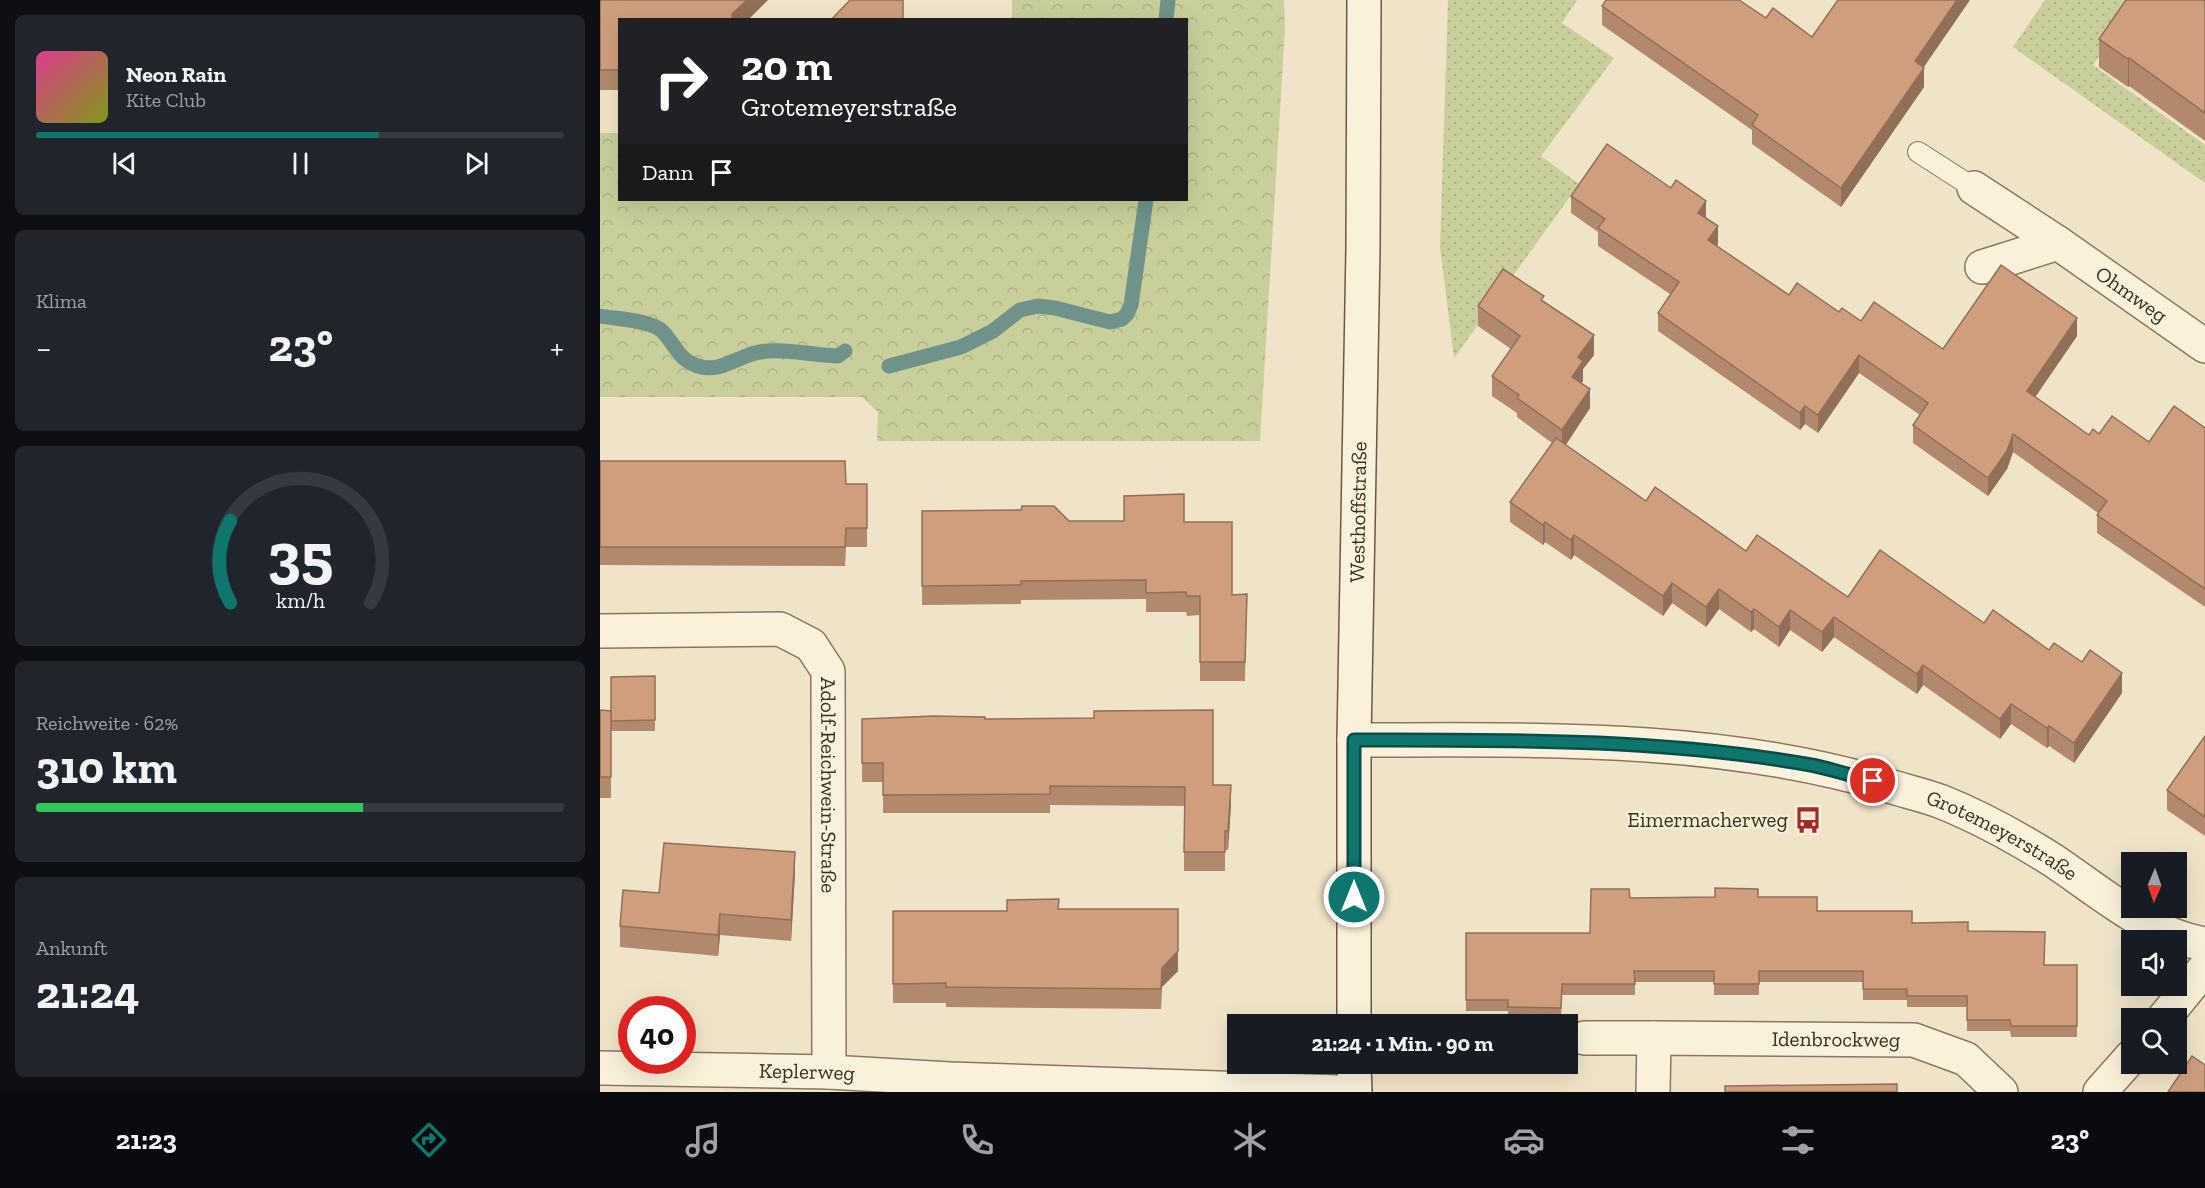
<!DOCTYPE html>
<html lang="de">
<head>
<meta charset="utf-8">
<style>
	body { margin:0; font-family:"Zilla Slab",serif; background:#20242c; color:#f1f3f6; height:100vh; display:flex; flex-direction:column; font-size:22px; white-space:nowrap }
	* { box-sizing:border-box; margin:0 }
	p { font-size:20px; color:#9ea1a6 }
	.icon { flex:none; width:33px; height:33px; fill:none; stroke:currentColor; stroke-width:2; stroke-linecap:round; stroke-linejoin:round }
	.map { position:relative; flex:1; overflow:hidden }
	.drawer { display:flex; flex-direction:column; gap:15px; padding:15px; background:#0d0f14; width:600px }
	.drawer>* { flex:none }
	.top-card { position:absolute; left:18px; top:18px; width:570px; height:183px; border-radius:0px; box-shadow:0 6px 24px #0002; background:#202124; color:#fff; overflow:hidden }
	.needle { width:39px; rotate:182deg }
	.fabs { position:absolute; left:1521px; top:852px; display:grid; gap:12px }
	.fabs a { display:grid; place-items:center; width:66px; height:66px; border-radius:0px; background:#171b24; box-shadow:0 6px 24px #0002; font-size:30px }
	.speed { position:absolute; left:18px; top:996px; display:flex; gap:12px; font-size:30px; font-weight:700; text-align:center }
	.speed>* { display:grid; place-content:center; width:78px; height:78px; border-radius:50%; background:#171b24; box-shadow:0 6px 24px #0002; line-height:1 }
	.speed .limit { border:9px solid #d22; background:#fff; color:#111 }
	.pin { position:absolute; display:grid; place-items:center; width:51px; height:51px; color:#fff; margin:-26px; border:3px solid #fff; border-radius:50%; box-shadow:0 2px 6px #0007 }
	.me { position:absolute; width:66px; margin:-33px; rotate:0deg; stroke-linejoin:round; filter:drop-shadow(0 0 4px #0008) }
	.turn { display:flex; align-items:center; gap:21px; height:126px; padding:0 24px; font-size:27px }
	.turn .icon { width:78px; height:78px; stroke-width:2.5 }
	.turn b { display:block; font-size:42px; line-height:51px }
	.then { display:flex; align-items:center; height:57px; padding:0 24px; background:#0003; gap:12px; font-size:22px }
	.big { font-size:45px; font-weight:800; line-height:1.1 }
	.drawer .tile { flex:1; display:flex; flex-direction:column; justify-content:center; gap:9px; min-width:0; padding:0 21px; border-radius:9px; background:#20242c }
	.drawer .dial { align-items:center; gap:0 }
	.dial svg { height:156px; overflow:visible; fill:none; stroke:#363941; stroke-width:7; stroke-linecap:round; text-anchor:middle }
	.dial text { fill:#f1f3f6; stroke:none }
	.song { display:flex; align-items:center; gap:18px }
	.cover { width:72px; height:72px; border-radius:9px; background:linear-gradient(135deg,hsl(330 70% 55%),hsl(70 70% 35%)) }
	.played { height:6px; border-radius:3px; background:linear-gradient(90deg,#0f766e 65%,#363941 65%) }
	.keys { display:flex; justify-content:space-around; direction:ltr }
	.heat { display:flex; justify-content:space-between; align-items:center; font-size:33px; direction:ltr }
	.charge { height:9px; border-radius:4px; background:linear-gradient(90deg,#34c759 62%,#363941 0) }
	.trip { position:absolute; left:627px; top:1014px; width:351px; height:60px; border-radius:0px; background:#171b24; box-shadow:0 6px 24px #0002; font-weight:800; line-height:60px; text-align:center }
	.tab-bar { display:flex; height:96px; justify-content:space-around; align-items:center; background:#090b0e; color:#9ea1a6 }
	.tab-bar .icon { width:42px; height:42px }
	.tab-bar .active { color:#0f766e }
	.tab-bar b { font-size:27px; color:#f1f3f6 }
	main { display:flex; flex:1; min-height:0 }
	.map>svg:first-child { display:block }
	.grass { fill:url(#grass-dots) }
	.forest { fill:url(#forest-crowns) }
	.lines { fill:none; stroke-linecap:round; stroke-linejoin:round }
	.stream { stroke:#6f938a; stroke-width:15 }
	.lane-casing { stroke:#8d765c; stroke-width:22 }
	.street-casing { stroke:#8d765c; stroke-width:36 }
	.secondary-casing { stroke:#6f573f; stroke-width:36 }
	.lane { stroke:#faf1dc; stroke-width:20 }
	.street { stroke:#faf1dc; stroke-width:33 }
	.secondary { stroke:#faf1dc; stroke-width:33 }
	.wall { fill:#b2896c }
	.shaded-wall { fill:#916f58 }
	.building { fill:#cf9f7d; stroke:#916f58; stroke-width:1.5 }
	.route-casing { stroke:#0a4d48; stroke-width:15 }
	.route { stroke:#0f766e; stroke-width:10 }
	.labels { text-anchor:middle; stroke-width:5; stroke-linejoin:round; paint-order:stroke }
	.street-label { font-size:21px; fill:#3d2e20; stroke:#f7eed8 }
	.poi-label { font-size:21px; fill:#3d2e20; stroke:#f7eed8; text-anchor:end }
</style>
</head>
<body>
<main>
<section class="drawer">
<div class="tile">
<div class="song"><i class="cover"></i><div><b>Neon Rain</b><p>Kite Club</p></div></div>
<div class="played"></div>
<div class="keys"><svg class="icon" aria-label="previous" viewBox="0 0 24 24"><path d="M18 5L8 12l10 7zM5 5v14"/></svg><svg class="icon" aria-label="pause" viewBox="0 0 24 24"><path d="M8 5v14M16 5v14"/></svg><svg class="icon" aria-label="next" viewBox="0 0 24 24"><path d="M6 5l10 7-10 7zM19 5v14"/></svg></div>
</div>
<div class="tile"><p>Klima</p>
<div class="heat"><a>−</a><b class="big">23°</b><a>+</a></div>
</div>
<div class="tile dial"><svg viewBox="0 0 100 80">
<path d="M14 69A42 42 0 1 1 86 69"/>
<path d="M14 69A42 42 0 0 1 14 27" stroke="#0f766e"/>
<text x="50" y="56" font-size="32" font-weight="700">35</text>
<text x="50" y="72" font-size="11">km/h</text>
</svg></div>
<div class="tile"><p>Reichweite · 62%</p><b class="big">310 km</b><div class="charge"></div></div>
<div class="tile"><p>Ankunft</p><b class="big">21:24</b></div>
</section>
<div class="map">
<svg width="1605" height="1092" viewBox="0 0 1605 1092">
	<defs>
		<pattern id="grass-dots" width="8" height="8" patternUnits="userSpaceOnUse" patternTransform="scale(1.5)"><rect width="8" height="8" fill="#c9cf9b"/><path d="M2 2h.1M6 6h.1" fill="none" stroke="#aeb285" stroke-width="1.8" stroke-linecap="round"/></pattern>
		<pattern id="forest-crowns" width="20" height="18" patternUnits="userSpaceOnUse" patternTransform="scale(1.5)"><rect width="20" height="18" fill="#c9cf9b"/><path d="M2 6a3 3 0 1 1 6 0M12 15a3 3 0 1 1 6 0" fill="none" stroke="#aeb285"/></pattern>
	</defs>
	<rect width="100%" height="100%" fill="#f0e4c8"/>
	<!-- grass -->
	<g class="grass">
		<polygon points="848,0 977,0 962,23 1014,58 941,156 979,184 854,358 840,247"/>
		<polygon points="1445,0 1538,0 1493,65 1605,145 1605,183 1413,47"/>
	</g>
	<!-- forest -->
	<polygon class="forest" points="412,0 684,0 685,28 660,441 277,441 278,412 262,397 0,397 0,133 19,133 20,200 586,200 586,20 412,19"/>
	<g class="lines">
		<!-- stream -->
		<g class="stream">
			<polyline points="566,20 568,0"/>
			<path d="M0,316c16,3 51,4 62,15 13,13 16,29 36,35 21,7 38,-8 57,-13 23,-6 59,2 83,3l7,-5"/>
			<polyline points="289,366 361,347 393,331 420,310 438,306 455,308 510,322 522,319 527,314 531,305 546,200"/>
		</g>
		<defs>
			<polyline id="lane" points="1318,152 1374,188"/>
			<g id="street">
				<path id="s1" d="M1374,188l84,55 147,103"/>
				<polyline points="1382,267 1458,243"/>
				<path id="s2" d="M0,631l180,-2 31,16 17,26 1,401"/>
				<path id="s3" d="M754,740c177,0 360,-6 532,45 18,6 38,10 56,17 35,14 77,37 109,57 47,31 97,76 154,85"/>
				<polyline points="1564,1018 1605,968"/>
				<polyline points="985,1038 1054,1038"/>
				<path id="s4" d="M0,1068l229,4 121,7 387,13"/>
				<path id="s5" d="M1053,1092l1,-54 260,2 52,19 35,33"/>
				<polyline points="1500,1092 1532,1056"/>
			</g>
			<g id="secondary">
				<path id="s6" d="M754,1024v-284l9,-491 1,-249"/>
				<polyline points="754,1064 755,1092"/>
			</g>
		</defs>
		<!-- lane casing -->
		<use href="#lane" class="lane-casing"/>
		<!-- street casing -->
		<use href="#street" class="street-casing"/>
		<!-- secondary casing -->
		<use href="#secondary" class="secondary-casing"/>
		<!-- lane -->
		<use href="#lane" class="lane"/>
		<!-- street -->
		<use href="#street" class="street"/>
		<!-- secondary -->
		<use href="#secondary" class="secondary"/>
	</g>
	<!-- wall -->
	<g class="wall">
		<polygon points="0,0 20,20 20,90 0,90"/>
		<polygon points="1605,0 1605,141 1529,86 1528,87 1499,67 1499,39"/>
		<polygon points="1002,6 1166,18 1212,37 1323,68 1324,87 1241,207 1152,144 1152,130 1002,25"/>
		<polygon points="1071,188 1106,218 1118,244 1116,246 1189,295 1343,349 1477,336 1435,397 1489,435 1499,434 1549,442 1605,428 1605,607 1497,533 1497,515 1498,513 1413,452 1407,469 1388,496 1313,443 1313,425 1320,415 1259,373 1218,433 1205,424 1200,430 1058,331 1058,313 1070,294 998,246 998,232 971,213 971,196"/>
		<polygon points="944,301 994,355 983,369 983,381 981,383 990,408 966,445 1046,501 1146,551 1248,597 1384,623 1449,650 1522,693 1474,763 1449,746 1447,748 1411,724 1400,739 1323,685 1317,694 1234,637 1222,652 1190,630 1179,647 1154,629 1151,632 1119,609 1106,627 1072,603 1063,616 974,555 971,560 945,542 943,545 910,522 910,502 952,443 917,417 917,413 892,396 892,376 911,349 878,326 878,306"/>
		<polygon points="0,461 246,484 267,503 267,547 246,547 245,566 0,565"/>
		<polygon points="322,511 469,521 584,522 632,595 647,594 645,681 600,681 600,615 587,616 586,612 546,612 546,599 421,600 421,604 322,605"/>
		<polygon points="55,676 55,731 11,731 11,677"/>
		<polygon points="0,710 11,711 11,798 0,798"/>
		<polygon points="262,719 385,719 613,785 631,804 628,850 625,850 625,871 584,871 584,806 450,805 450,813 283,813 283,782 262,782"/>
		<polygon points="1605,736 1605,836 1567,810 1567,790"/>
		<polygon points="195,873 191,941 120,935 118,956 20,947 20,926 59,893"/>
		<polygon points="1158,897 1217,911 1368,931 1444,965 1477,965 1477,1037 1411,1037 1410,1031 1367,1031 1367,1007 1307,1007 1307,1000 1263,1000 1263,982 1159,982 1159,995 1114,995 1114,982 1035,982 1035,995 962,995 961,1018 908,1018 908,1011 866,1011 866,933 990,933 1030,898"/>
		<polygon points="459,909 578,909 578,971 562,987 561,1009 346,1007 346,1003 293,1003 293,911 407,911"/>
	</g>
	<!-- shaded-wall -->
	<g class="shaded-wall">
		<polygon points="147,0 168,0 148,20 132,20 132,14"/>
		<polygon points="1357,0 1370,0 1315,80 1315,61"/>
		<polygon points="1529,58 1529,86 1528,87 1528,59"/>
		<polygon points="1324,68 1324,87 1241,207 1241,188"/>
		<polygon points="1106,201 1106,219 1098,213"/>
		<polygon points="1118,226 1118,244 1108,258 1108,240"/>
		<polygon points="1477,318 1477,336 1427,409 1427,391"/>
		<polygon points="994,335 994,355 983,369 983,381 972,396 972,377 978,357"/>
		<polygon points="1259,355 1259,373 1218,433 1218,415"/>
		<polygon points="990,389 990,408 962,450 962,430"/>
		<polygon points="1205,406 1205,424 1200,430 1200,413"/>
		<polygon points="1413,434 1413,452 1407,469 1388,496 1388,478"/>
		<polygon points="945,522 945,542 943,545 943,525"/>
		<polygon points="974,535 974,555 971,560 971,540"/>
		<polygon points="1072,583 1072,603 1063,616 1063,596"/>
		<polygon points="1119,589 1119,609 1106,627 1106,607"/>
		<polygon points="1154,609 1154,629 1151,632 1151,612"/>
		<polygon points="1190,610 1190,630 1179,647 1179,627"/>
		<polygon points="1234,617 1234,637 1222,652 1222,632"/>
		<polygon points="1323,665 1323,685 1317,694 1317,674"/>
		<polygon points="1522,673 1522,693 1474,763 1474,743"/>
		<polygon points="1411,704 1411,724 1400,739 1400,719"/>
		<polygon points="1449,726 1449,746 1447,748 1447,728"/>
		<polygon points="631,785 631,804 628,850 628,831"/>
		<polygon points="195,852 195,873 191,941 191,920"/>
		<polygon points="120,914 120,935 118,956 118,935"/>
		<polygon points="578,951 578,971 562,987 561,1009 562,968"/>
	</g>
	<!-- building -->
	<g class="building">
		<polygon points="0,0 147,0 132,14 132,20 20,20 20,70 0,70"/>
		<polygon points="250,0 303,0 303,20 231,20"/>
		<polygon points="1006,0 1139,0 1166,18 1173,8 1212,37 1238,0 1357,0 1315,61 1324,68 1241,188 1152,125 1158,115 1002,6"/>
		<polygon points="1526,0 1605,0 1605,113 1529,58 1528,59 1499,39"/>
		<polygon points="1007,144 1071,188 1076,180 1106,201 1098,213 1118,226 1108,240 1189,295 1197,283 1239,312 1242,308 1261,321 1274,302 1343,349 1401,265 1477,318 1427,391 1489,435 1493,429 1499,434 1512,416 1549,442 1574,406 1605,428 1605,589 1497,515 1507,501 1413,434 1407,451 1388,478 1313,425 1328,403 1259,355 1218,415 1205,406 1200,413 1058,313 1079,282 998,228 1005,219 971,196"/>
		<polygon points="903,269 944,296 941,300 994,335 978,357 983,361 972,377 990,389 962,430 917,398 919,395 892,376 920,336 878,306"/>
		<polygon points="956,438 1046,501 1055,487 1146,551 1157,535 1248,597 1280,550 1384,623 1393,610 1449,650 1454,643 1482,662 1490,650 1522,673 1474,743 1449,726 1447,728 1411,704 1400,719 1323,665 1317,674 1234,617 1222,632 1190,610 1179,627 1154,609 1151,612 1119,589 1106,607 1072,583 1063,596 974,535 971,540 945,522 943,525 910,502"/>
		<polygon points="0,461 245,461 246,484 267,484 267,528 246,528 245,547 0,547"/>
		<polygon points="584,494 584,522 632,522 632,595 647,594 645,662 600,662 600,596 587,596 586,592 546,593 546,580 421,581 421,585 322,586 322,511 421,510 422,506 454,506 469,521 524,521 524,496"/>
		<polygon points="55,676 55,720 11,721 11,677"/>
		<polygon points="0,710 11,711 11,777 0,777"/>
		<polygon points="613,710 613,785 631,785 628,831 625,831 625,852 584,852 585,787 450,786 450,794 283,795 283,763 262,763 262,719 334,716 385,717 385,719 494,718 494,711"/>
		<polygon points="1605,736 1605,817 1567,790"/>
		<polygon points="64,843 195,852 191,920 120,914 118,935 20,926 23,890 59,893"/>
		<polygon points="1115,888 1158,889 1158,897 1217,897 1217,911 1312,911 1312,923 1368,922 1368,931 1445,932 1444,965 1477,965 1477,1026 1411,1026 1410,1020 1367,1020 1367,996 1307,996 1307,989 1263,989 1263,971 1159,971 1159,984 1114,984 1114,971 1034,971 1035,984 962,984 961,1008 908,1007 908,1000 866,1000 866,933 990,933 991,889 1029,889 1030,898 1115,897"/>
		<polygon points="459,899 458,909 578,909 578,951 562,968 561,989 346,987 346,983 293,984 293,911 407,911 407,900"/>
		<polygon points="1592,1056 1605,1065 1605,1092 1568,1092"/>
		<polygon points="1297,1084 1297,1092 1125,1092 1125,1086"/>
	</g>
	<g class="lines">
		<defs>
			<path id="route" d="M754,897v-157c153,0 306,-2 457,25 21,4 41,11 62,16"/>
		</defs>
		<!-- route casing -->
		<use href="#route" class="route-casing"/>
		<!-- route -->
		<use href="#route" class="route"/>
	</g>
	<!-- icons -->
	<defs>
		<symbol id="bus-bare" viewBox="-9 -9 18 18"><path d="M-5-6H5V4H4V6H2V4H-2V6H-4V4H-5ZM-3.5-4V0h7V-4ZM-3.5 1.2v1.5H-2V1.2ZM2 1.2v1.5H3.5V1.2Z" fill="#9e2a2b" stroke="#f7eed8" stroke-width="2.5" paint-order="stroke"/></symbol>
	</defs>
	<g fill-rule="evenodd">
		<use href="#bus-bare" x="1189" y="801" width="38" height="38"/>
	</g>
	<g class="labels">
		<!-- street labels -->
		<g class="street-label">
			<text dy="7" stroke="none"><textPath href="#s1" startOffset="190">Ohmweg</textPath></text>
			<text dy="7" stroke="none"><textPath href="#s6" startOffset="512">Westhoffstraße</textPath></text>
			<text dy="7" stroke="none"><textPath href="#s2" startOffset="360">Adolf-Reichwein-Straße</textPath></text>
			<text dy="7" stroke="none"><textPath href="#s3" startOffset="663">Grotemeyerstraße</textPath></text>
			<text dy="7" stroke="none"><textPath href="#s5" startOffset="236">Idenbrockweg</textPath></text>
			<text dy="7" stroke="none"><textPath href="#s4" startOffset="207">Keplerweg</textPath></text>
		</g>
		<!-- poi labels -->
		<g class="poi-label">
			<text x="1188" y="827">Eimermacherweg</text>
		</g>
	</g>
</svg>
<div class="fabs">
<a><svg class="needle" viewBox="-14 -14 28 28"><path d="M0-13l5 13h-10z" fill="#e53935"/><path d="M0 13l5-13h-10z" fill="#9ea1a6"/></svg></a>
<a><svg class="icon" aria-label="sound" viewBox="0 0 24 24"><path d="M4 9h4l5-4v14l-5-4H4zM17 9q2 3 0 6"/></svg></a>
<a><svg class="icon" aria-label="search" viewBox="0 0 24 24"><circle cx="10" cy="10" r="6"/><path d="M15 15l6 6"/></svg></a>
</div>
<div class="speed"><div class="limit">40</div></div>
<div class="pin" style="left:1273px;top:781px;background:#d93025"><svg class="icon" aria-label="arrive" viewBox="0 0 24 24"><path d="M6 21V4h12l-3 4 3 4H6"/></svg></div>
<svg class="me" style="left:754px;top:897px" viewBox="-20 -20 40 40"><circle r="17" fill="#0f766e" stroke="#fff" stroke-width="3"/><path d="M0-11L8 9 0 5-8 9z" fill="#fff"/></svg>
<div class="trip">21:24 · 1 Min. · 90 m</div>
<div class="top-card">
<div class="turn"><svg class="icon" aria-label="right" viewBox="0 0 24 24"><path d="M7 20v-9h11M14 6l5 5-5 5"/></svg><div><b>20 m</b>Grotemeyerstraße</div></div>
<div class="then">Dann<svg class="icon" aria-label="arrive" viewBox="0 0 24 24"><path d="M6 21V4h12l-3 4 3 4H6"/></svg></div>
</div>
</div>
</main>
<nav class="tab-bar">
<b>21:23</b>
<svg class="icon active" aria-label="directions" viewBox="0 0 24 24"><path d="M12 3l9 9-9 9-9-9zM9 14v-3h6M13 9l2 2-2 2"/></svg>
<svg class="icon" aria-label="music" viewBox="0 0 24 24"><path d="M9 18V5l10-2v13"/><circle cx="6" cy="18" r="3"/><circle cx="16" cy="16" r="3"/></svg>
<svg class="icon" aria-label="phone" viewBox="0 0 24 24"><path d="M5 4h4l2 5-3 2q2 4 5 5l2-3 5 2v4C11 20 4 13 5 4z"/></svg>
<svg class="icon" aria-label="climate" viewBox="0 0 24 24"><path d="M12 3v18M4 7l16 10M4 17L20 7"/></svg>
<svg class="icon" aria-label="car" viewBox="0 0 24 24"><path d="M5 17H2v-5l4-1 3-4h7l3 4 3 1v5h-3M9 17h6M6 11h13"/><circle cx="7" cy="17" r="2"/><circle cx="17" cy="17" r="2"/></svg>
<svg class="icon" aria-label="filters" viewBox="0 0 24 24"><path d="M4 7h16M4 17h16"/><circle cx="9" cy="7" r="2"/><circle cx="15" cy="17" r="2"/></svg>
<b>23°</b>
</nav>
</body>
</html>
